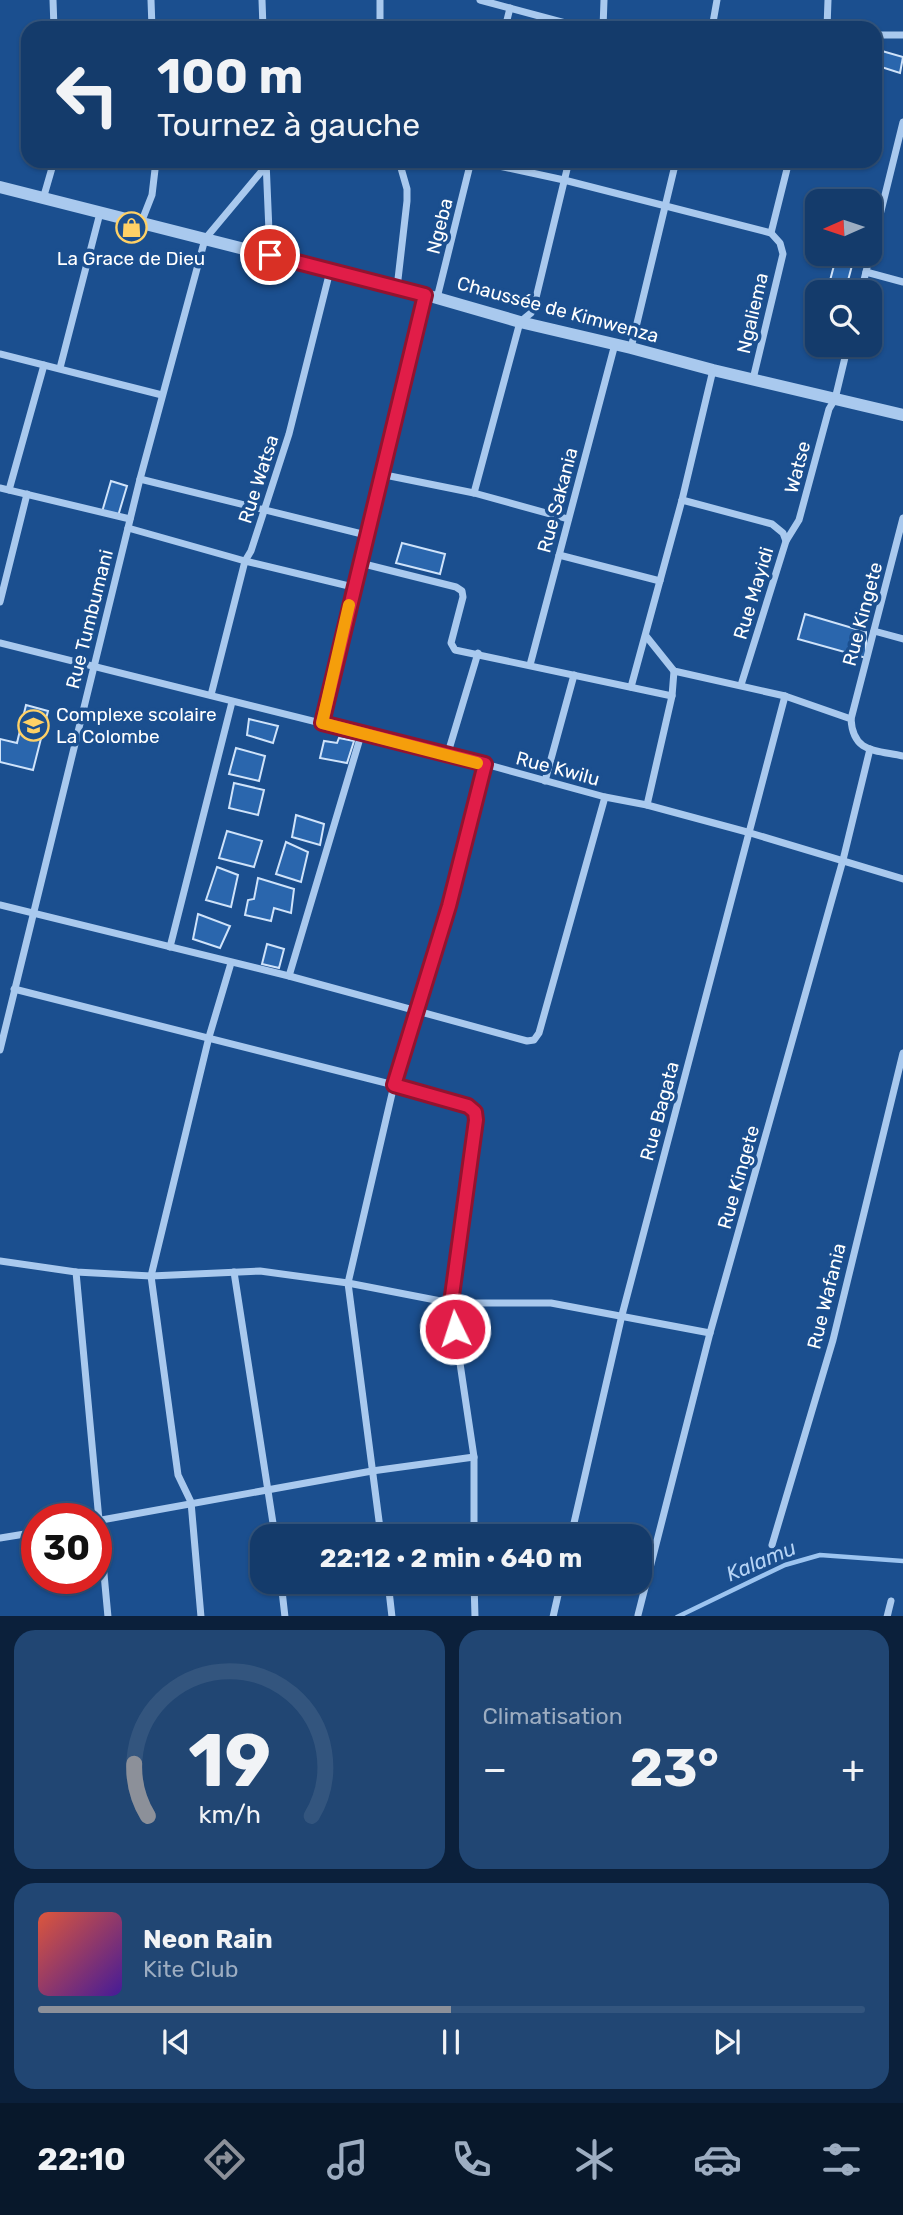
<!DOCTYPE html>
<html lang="fr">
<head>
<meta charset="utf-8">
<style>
	body { margin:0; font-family:Rubik,sans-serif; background:#214673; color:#f1f3f6; height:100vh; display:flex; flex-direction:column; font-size:26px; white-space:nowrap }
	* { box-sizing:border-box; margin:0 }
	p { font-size:23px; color:#9dadc1 }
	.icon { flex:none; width:38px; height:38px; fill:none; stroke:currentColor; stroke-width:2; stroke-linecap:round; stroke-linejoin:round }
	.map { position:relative; height:1616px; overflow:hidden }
	.drawer { display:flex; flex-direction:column; gap:14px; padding:14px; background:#0b203b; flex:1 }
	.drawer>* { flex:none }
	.top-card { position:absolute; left:21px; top:21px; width:861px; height:147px; border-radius:21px; box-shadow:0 2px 5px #0004,0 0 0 2px #33557e; background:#143b6b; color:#f1f3f6; overflow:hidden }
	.needle { width:46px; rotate:267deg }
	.tools { position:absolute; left:805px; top:189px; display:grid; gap:14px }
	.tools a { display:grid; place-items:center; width:77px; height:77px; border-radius:14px; background:#143b6b; box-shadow:0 2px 5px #0004,0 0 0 2px #33557e; font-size:35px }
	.speed { position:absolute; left:21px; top:1503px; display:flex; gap:14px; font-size:35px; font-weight:700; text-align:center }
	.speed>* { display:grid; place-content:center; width:91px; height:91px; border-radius:50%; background:#143b6b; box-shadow:0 2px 5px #0004,0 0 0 2px #33557e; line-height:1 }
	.speed .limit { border:10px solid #d22; background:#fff; color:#111 }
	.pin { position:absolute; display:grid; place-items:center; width:60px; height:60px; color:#fff; margin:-30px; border:4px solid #fff; border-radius:50%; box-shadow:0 2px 7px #0007 }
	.me { position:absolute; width:77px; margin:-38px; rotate:356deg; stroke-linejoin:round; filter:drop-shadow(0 0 5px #0008) }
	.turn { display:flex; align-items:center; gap:24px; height:147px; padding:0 21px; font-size:32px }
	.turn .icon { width:91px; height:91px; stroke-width:2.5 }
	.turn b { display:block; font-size:49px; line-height:60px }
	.big { font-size:52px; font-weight:700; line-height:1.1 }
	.drawer .card { flex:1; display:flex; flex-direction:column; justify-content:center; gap:10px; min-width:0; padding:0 24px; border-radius:21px; background:#214673 }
	.drawer .dial { align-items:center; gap:0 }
	.dial svg { height:182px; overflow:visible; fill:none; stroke:#33557e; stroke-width:7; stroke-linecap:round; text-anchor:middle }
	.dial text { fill:#f1f3f6; stroke:none }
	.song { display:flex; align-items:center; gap:21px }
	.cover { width:84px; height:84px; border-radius:10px; background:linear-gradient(135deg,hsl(10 70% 55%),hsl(260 70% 35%)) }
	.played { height:7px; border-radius:4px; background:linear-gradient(90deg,#8c9099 50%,#33557e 50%) }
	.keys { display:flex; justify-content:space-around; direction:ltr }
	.heat { display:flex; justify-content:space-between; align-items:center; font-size:38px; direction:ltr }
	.drawer .tiles { flex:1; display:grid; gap:14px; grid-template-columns:1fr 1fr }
	.card:last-child { grid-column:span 2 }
	.trip { position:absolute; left:250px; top:1524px; width:402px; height:70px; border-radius:21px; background:#143b6b; box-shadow:0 2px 5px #0004,0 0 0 2px #33557e; font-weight:700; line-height:70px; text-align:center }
	.dock { display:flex; height:112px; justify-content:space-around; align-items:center; background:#08182b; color:#9dadc1 }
	.dock .icon { width:49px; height:49px }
	.dock .active { color:#8c9099 }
	.dock b { font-size:32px; color:#f1f3f6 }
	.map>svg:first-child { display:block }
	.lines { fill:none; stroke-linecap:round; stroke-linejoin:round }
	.stream { stroke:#9cc4f0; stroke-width:4.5 }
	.building { fill:#2a66ad; stroke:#cfe3fa; stroke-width:2 }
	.minor { stroke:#a9c9ee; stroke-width:7 }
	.tertiary { stroke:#a9c9ee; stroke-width:12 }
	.route-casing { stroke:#92132f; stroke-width:18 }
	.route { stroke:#e11d48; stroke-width:12 }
	.slow { stroke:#f59e0b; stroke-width:12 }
	.labels { text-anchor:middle; stroke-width:7; stroke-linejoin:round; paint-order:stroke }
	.street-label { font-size:19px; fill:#fff; stroke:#1b4f8f }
	.poi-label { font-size:19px; fill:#fff; stroke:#1b4f8f }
	.water-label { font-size:21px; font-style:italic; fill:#b5d3f5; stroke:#1b4f8f }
</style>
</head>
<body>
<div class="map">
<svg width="903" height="1617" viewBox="0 0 903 1617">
	<rect width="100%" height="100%" fill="#1b4f8f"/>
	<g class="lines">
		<!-- stream -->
		<polyline class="stream" points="677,1617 785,1565 820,1555 903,1561"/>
	</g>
	<!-- building -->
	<g class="building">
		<polygon points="875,49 903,57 900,73 875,65"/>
		<polygon points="837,254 855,254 845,292 827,292"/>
		<polygon points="111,481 127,486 118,516 102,512"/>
		<polygon points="402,543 445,554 440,574 396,563"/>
		<polygon points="805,614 866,632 866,658 798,639"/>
		<polygon points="26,705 48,711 33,770 0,762 0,739 17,743"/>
		<polygon points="249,719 278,726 273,743 247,735"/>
		<polygon points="339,738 354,741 347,763 320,758 324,741 337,743"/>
		<polygon points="236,748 265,756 259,781 229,774"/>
		<polygon points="234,783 264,790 258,815 229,808"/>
		<polygon points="296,815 324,824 320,845 292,837"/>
		<polygon points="227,831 262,841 254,867 219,858"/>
		<polygon points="286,842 308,852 301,882 276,874"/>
		<polygon points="217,867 238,875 231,907 206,900"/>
		<polygon points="258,878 294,889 291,913 274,908 271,921 245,915 248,900 254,899"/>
		<polygon points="198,914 230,926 220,948 193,939"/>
		<polygon points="267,944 284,949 279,968 262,964"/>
	</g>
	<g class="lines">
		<!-- minor -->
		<g class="minor">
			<polyline points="53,0 54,28"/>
			<polyline points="151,0 152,28"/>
			<polyline points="262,0 263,28"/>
			<polyline points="480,0 584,28"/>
			<polyline points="380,28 380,0"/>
			<polyline points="505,28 510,8"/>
			<polyline points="603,28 604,0"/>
			<polyline points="712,28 717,0"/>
			<polyline points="827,28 828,0"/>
			<polyline points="875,35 903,35"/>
			<polyline points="266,161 270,255"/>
			<polyline points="476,161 564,180 771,233 780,243 783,254 753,379"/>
			<polyline points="43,199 54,161"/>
			<polyline points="141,223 152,195 156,161"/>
			<polyline points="771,233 789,161"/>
			<polyline points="866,272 903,282"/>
			<polyline points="397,288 407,201 407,189 399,161"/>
			<polyline points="861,292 903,122"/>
			<polyline points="437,298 471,161"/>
			<polyline points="631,348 676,161"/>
			<polyline points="0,354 162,395"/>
			<polyline points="60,368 100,213"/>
			<polyline points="380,474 474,493 568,519"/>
			<polyline points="140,479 366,535"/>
			<polyline points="0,488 130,519"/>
			<polyline points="9,490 44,365"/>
			<polyline points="474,493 520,322 531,313 534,306 569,161"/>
			<polyline points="682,500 772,524 783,533 786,541 741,685"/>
			<polyline points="128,528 245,561 353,587"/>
			<polyline points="786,541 799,520 829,409 835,399 848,345"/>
			<polyline points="559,555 660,581"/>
			<polyline points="360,563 456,587 462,591 463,597 451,643 455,650 672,696"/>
			<polyline points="0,602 27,494"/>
			<polyline points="874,631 903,639"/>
			<path d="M646,636l28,35 111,25 66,23c2,34 24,31 52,37"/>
			<polyline points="0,643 485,764 605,797 647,805 747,832 903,879"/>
			<polyline points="530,665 615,344"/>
			<polyline points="631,687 682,500 713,370"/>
			<polyline points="211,695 245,561 251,551 289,434 330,271"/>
			<polyline points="851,719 903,518"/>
			<polyline points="322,723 425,295"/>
			<polyline points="447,756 478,653"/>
			<polyline points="545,781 574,675"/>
			<polyline points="647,805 672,696 674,671"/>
			<polyline points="0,905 289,976 527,1041 534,1040 539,1033 605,797"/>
			<polyline points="170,947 232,702"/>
			<polyline points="289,976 361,735"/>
			<polyline points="14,989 394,1085 468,1106 475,1112 476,1120 451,1303 474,1457 474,1536"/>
			<polyline points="0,1050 140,479 205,239 266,166"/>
			<polyline points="0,1261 76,1272 151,1276 260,1271 348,1283 451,1303 551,1303 710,1333"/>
			<polyline points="76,1272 108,1617"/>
			<polyline points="234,1272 275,1536"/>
			<polyline points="96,1521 372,1471 474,1457"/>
			<polyline points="381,1536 348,1283 394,1085 449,906 485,764"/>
			<polyline points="571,1536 622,1315 785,696"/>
			<polyline points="0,1538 37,1532"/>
			<polyline points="772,1545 833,1340 903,1053"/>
			<polyline points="281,1582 285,1617"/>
			<polyline points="388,1582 392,1617"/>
			<polyline points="474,1582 475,1617"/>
			<polyline points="638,1615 710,1333 843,860 870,749"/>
			<polyline points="201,1617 191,1502 178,1475 151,1276 209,1037 231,963"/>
			<polyline points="553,1617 561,1582"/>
			<polyline points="887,1617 891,1601"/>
		</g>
		<!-- tertiary -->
		<polyline class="tertiary" points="0,187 437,298 520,322 631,348 713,370 903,415"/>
	</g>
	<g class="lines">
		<defs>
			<polyline id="route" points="270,255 425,295 322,723 485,764 449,906 394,1085 468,1106 475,1112 476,1120 451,1303 455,1329"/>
		</defs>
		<!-- route casing -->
		<use href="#route" class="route-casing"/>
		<!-- route -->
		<use href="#route" class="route"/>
		<!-- slow -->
		<polyline class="slow" points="349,605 322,723 477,763"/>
	</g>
	<!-- icons -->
	<defs>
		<symbol id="shop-ring" viewBox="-11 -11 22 22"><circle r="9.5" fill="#1b4f8f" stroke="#ffd166" stroke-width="1.5"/><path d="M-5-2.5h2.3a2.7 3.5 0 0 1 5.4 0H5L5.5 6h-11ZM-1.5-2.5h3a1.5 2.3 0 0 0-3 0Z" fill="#ffd166"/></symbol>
		<symbol id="school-ring" viewBox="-11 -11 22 22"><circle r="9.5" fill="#1b4f8f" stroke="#ffd166" stroke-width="1.5"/><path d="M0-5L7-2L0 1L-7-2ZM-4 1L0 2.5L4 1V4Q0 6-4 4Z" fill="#ffd166"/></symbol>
	</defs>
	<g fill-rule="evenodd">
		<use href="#shop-ring" x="114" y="210" width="35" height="35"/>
		<use href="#school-ring" x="16" y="708" width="35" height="35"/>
	</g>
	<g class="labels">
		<!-- street labels -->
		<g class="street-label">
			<text transform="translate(439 226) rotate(-76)" y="7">Ngeba</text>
			<text transform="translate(558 309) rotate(15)" y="7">Chaussée de Kimwenza</text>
			<text transform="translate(752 313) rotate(-77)" y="7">Ngaliema</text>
			<text transform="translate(797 467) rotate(-75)" y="7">Watse</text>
			<text transform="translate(258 479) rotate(-72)" y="7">Rue Watsa</text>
			<text transform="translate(557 500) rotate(-75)" y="7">Rue Sakania</text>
			<text transform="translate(753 593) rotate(-73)" y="7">Rue Mayidi</text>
			<text transform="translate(862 614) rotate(-75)" y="7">Rue Kingete</text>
			<text transform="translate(89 619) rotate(-76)" y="7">Rue Tumbumani</text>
			<text transform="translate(558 768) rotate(15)" y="7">Rue Kwilu</text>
			<text transform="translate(659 1111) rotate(-75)" y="7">Rue Bagata</text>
			<text transform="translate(738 1177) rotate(-74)" y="7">Rue Kingete</text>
			<text transform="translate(826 1296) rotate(-76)" y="7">Rue Wafania</text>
		</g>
		<!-- poi labels -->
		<g class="poi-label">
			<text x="131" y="265">La Grace de Dieu</text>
			<text x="56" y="721" text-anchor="start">Complexe scolaire<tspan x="56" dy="22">La Colombe</tspan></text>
		</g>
		<!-- water labels -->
		<g class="water-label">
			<text transform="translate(761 1561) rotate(-23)" y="7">Kalamu</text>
		</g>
	</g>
</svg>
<div class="tools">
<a><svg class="needle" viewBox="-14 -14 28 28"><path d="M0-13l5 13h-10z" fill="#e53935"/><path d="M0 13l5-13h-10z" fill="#9dadc1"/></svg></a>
<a><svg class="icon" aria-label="search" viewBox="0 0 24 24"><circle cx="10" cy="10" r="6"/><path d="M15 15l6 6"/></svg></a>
</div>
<div class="speed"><div class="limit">30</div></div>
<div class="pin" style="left:270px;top:255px;background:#d93025"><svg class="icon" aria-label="arrive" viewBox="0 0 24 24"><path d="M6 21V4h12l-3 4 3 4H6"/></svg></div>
<svg class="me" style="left:455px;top:1329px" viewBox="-20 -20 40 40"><circle r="17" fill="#e11d48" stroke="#fff" stroke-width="3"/><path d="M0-11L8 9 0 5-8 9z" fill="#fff"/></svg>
<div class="trip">22:12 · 2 min · 640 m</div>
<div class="top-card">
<div class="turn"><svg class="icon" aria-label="left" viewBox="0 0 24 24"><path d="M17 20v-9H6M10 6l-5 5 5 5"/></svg><div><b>100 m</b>Tournez à gauche</div></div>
</div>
</div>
<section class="drawer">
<div class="tiles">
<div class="card dial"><svg viewBox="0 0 100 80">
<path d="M14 69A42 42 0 1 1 86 69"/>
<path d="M14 69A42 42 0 0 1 8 46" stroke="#8c9099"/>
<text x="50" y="56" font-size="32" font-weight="700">19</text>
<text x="50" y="72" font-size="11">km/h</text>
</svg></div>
<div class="card"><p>Climatisation</p>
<div class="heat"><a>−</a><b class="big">23°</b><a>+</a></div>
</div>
<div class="card">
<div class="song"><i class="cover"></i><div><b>Neon Rain</b><p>Kite Club</p></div></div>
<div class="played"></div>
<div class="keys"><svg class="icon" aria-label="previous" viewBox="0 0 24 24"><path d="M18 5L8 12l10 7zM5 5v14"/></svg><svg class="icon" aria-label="pause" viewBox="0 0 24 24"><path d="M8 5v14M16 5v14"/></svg><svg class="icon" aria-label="next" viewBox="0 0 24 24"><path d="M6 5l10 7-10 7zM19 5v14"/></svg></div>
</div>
</div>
</section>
<nav class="dock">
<b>22:10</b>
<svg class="icon active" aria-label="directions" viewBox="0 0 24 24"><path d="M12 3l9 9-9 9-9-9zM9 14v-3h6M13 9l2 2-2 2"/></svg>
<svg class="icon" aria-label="music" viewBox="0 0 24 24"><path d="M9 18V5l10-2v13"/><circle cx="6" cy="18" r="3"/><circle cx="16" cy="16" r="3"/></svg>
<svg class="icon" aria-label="phone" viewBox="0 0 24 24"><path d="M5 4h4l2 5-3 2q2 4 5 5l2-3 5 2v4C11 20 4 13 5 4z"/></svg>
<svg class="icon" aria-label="climate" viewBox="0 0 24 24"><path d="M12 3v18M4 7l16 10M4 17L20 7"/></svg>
<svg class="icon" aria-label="car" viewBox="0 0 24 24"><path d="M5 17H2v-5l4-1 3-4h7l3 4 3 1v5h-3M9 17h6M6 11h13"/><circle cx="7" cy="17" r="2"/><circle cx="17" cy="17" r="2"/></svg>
<svg class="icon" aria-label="filters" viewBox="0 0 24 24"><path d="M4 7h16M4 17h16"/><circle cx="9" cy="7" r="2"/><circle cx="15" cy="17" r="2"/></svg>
</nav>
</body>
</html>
